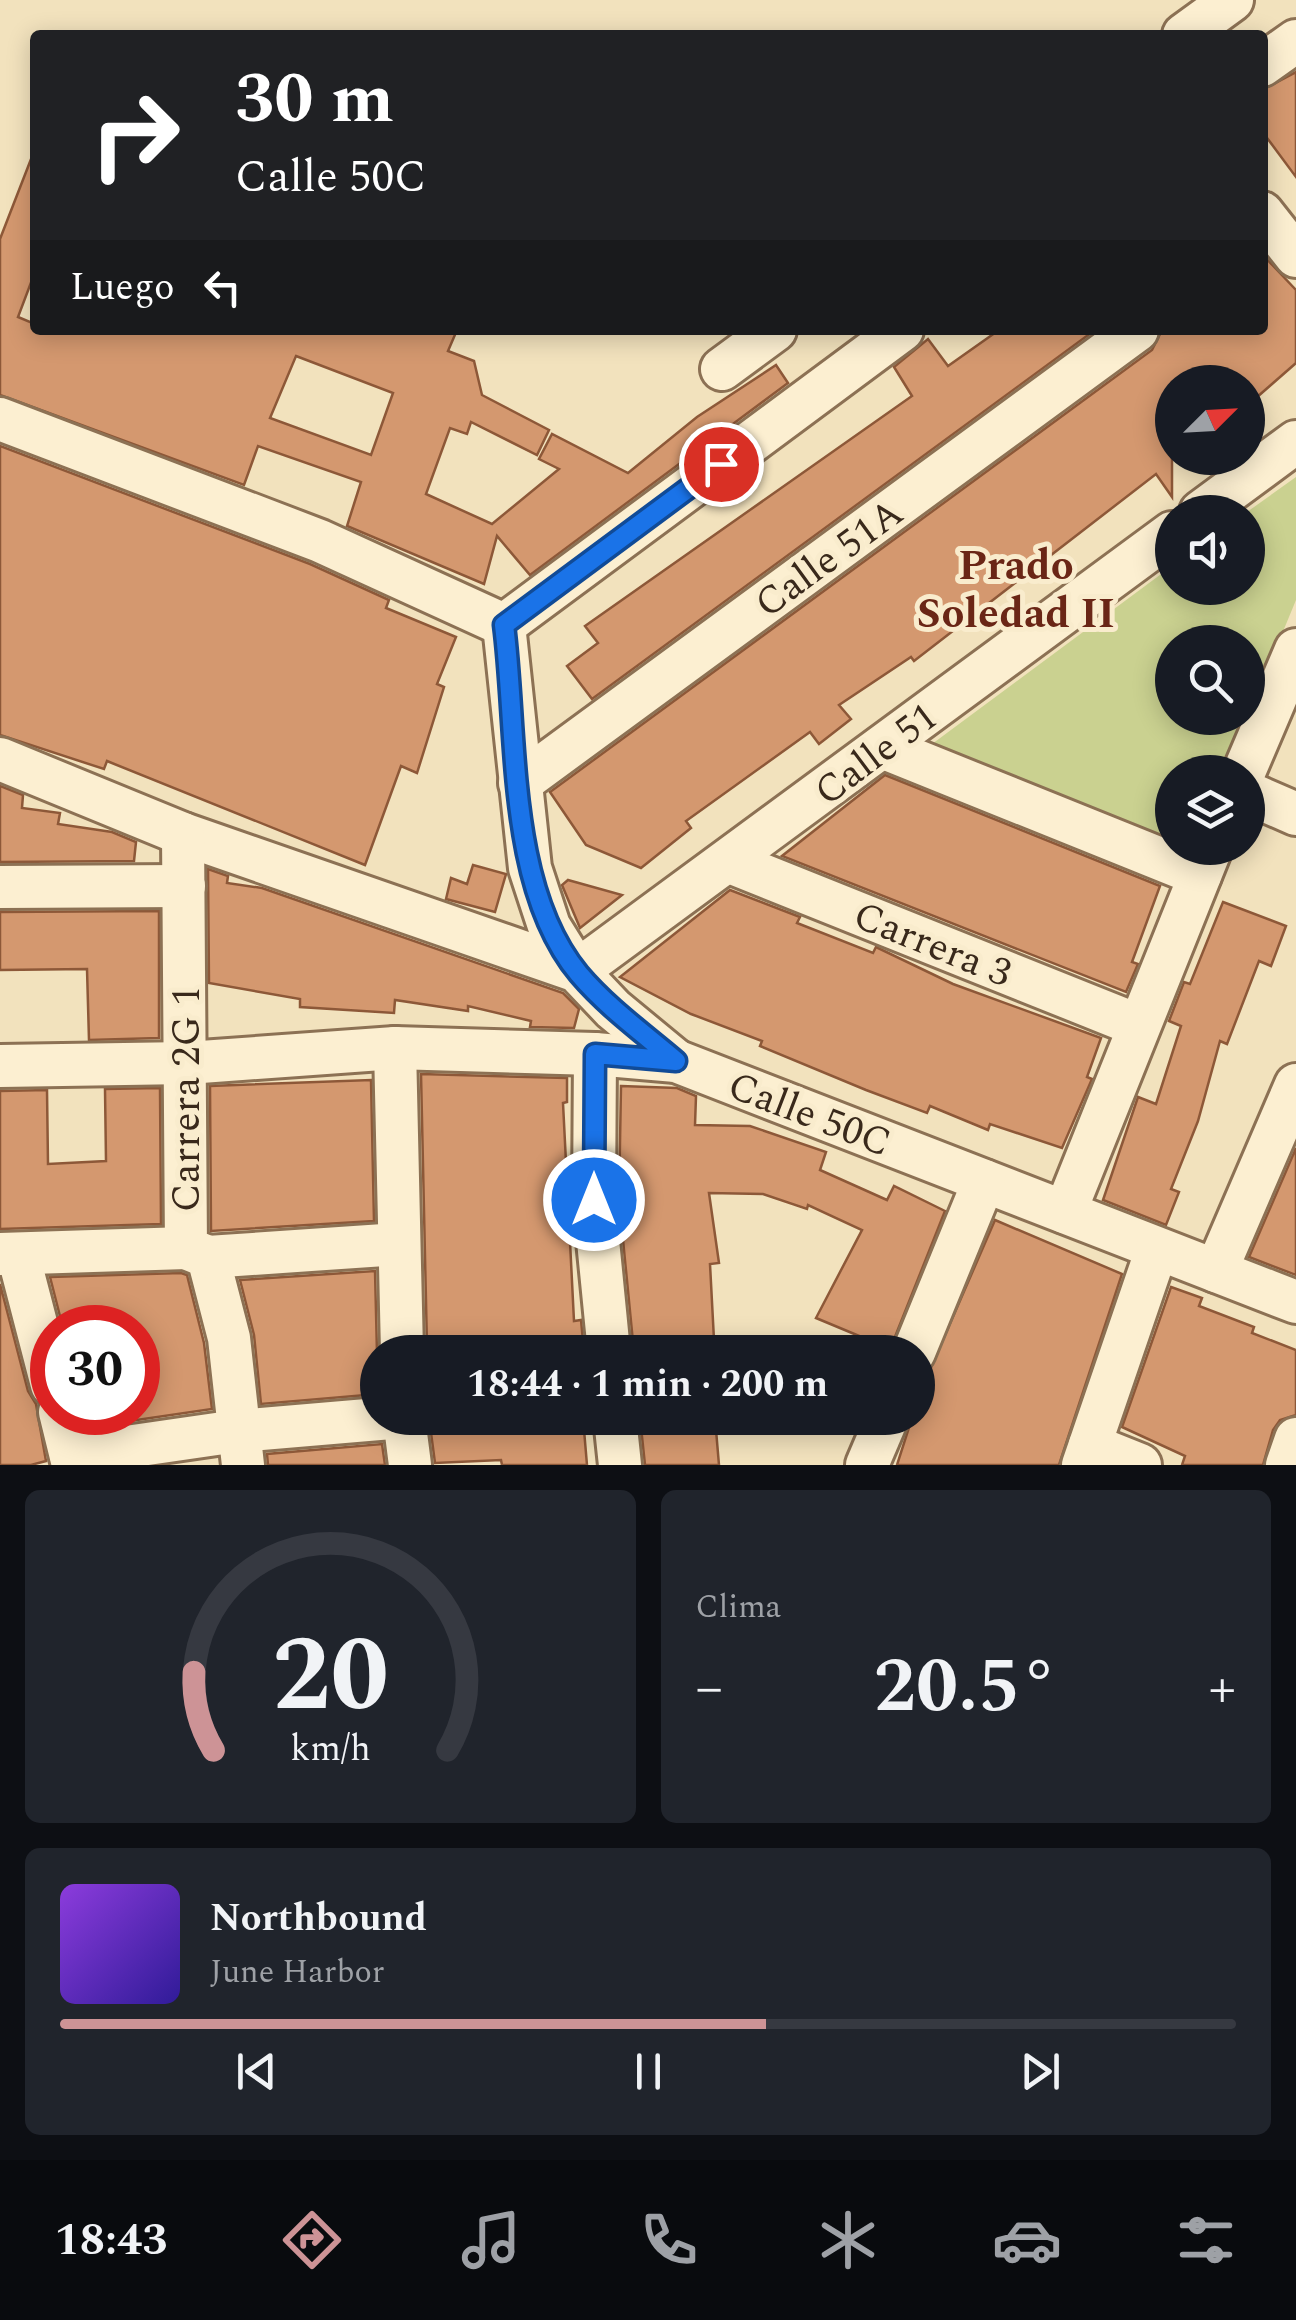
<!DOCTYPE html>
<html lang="es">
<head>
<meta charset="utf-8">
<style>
	body { margin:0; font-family:Spectral,serif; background:#20242c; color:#f1f3f6; height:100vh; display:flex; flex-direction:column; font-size:38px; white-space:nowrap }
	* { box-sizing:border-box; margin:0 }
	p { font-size:32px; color:#9ea1a6 }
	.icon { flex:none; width:55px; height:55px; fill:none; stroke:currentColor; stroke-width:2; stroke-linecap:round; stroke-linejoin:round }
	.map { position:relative; height:1465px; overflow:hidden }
	.drawer { display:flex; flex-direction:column; gap:25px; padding:25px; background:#0d0f14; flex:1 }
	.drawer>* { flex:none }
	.top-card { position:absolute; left:30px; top:30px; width:1238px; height:305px; border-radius:10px; box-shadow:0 5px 25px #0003; background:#202124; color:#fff; overflow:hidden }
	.needle { width:65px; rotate:66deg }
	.controls { position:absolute; left:1155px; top:365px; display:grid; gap:20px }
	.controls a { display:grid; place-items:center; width:110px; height:110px; border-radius:50%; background:#171b24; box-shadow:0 5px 25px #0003; font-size:50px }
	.speed { position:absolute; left:30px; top:1305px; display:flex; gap:20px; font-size:50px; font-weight:700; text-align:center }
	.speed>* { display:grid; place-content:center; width:130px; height:130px; border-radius:50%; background:#171b24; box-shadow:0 5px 25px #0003; line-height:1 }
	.speed .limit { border:15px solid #d22; background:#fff; color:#111 }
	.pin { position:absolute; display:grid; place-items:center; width:85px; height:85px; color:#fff; margin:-42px; border:5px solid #fff; border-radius:50%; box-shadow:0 2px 10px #0007 }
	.me { position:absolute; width:110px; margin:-55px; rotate:0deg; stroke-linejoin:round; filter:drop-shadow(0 0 8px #0008) }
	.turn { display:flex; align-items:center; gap:35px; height:210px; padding:0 40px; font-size:45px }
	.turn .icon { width:130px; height:130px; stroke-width:2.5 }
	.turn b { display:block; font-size:70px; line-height:85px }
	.then { display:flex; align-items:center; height:95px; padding:0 40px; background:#0003; gap:20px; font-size:38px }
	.big { font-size:75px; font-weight:700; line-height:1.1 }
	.drawer .widget { flex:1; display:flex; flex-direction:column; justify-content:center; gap:15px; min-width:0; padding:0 35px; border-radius:15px; background:#20242c }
	.drawer .dial { align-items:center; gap:0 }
	.dial svg { height:260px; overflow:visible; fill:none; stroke:#363941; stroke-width:7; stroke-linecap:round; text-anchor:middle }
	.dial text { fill:#f1f3f6; stroke:none }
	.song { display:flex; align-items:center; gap:30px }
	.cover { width:120px; height:120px; border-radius:15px; background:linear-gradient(135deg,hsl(270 70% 55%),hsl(250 70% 35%)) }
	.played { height:10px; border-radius:5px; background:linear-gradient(90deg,#cd9396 60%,#363941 60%) }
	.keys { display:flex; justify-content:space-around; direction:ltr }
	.heat { display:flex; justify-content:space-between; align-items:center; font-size:55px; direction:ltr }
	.drawer .tiles { flex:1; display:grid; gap:25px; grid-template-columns:1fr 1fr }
	.widget:last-child { grid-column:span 2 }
	.trip { position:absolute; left:360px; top:1335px; width:575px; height:100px; border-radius:50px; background:#171b24; box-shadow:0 5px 25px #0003; font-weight:700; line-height:100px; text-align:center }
	.dock { display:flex; height:160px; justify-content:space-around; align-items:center; background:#090b0e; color:#9ea1a6 }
	.dock .icon { width:70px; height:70px }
	.dock .active { color:#cd9396 }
	.dock b { font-size:45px; color:#f1f3f6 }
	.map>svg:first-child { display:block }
	.park { fill:#cad190; fill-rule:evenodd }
	.building { fill:#d4986f; stroke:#8d5838; stroke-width:2.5; fill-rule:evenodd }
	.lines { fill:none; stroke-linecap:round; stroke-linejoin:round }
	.minor-casing { stroke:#8c7154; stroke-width:48 }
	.minor { stroke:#fcefd1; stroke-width:42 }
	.route-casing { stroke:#114b97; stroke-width:25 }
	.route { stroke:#1a73e8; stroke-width:18 }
	.labels { text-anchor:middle; stroke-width:10; stroke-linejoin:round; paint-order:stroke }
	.street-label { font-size:40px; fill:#39291b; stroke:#f9eccd }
	.neighbourhood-label { font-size:42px; font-weight:bold; fill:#6a2616; stroke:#f9eccd }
</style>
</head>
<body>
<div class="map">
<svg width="1296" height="1465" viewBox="0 0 1296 1465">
	<rect width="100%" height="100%" fill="#f2e2bd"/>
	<!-- park -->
	<path class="park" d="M1296,477v123l-71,172h-53v76l18,9 -262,-110 244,-181v22h76l-1,-76zM1172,642h76v76h-76z"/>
	<!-- building -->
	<g class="building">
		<polygon points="1296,72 1296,177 1262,131 1262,90"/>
		<path d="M33,154l2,118 -17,45 17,7v6h422l-9,21 26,10 8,34 67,35 -12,25 -66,-33 -4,12 -17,-6 -24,66 66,30 67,-55 -20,-10 13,-25 76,39 69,-56 79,-52 12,18 -258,192 -33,-39 -13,48 -137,-58 14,-44 -103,-36 -14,39 -244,-90v-156zM296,356l97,37 -22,62 -101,-37z"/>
		<polygon points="1262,254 1296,290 1296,363 1248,405 1248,382 1172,382 1172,497 1156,474 914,661 911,657 839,705 851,719 819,744 810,732 686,821 691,828 641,868 586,845 550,792 1152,350 1162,330 1262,330"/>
		<polygon points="999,330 1095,330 592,699 567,666 598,643 585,626 912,396 894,367 928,339 948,366"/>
		<polygon points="0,446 310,564 389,600 386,608 456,637 437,684 444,687 417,773 401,766 365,865 107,761 104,769 0,735"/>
		<polygon points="885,775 1160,886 1132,962 1138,964 1126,992 782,856"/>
		<polygon points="0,786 23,795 22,808 60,813 58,824 112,832 136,842 134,861 0,862"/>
		<polygon points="473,865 506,874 495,912 446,899 451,878 467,884"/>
		<polygon points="208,869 228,876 227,883 262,888 563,993 579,1009 574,1028 530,1027 531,1021 468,1006 468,1011 395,1000 394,1013 300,1007 300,999 209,983"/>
		<polygon points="568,880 622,895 580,928 562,885"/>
		<polygon points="730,890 800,917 797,923 873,953 876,947 953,984 1101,1038 1087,1077 1092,1079 1062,1148 990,1124 988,1130 930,1106 927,1113 866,1090 760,1046 762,1041 691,1014 620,977"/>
		<polygon points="1223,902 1286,926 1271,966 1259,961 1227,1044 1220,1041 1198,1121 1171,1189 1179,1192 1166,1225 1103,1200 1138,1097 1156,1104 1181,1026 1169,1021 1184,982 1190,984"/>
		<polygon points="159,911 159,1038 89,1040 87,969 0,970 0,912"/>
		<polygon points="421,1074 567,1078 567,1102 563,1103 574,1321 581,1320 584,1352 501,1352 501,1343 427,1347"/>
		<polygon points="371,1080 374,1221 211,1231 210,1086"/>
		<polygon points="621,1086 677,1088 696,1096 695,1125 750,1126 826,1152 820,1170 887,1200 894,1186 945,1211 889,1352 858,1352 864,1338 816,1318 862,1230 808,1205 807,1209 763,1194 709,1193 719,1263 710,1264 714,1340 706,1340 708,1352 634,1352 619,1199"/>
		<polygon points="160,1088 161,1224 0,1229 0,1091 47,1090 48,1164 106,1161 105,1089"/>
		<polygon points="1296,1148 1296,1275 1249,1257"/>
		<polygon points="995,1220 1122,1274 1059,1465 897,1465 912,1418 918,1418 918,1401 929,1372"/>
		<polygon points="375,1271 378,1394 261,1404 254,1335 240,1280"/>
		<polygon points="181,1273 187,1275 204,1343 212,1409 89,1427 86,1412 138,1412 138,1328 63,1328 50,1277"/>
		<polygon points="0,1284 28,1391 36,1404 46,1461 31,1465 0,1465"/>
		<polygon points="1171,1287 1202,1298 1199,1306 1254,1327 1252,1333 1296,1350 1296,1415 1280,1420 1273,1430 1263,1465 1182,1465 1185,1456 1122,1427"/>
		<polygon points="429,1418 583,1418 587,1465 502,1465 501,1460 435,1463"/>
		<polygon points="640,1418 715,1418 719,1465 645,1465"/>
		<polygon points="382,1444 385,1465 268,1465 267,1454"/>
	</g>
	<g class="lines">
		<defs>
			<g id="minor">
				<polyline points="1184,35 1232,0"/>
				<polyline points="1262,65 1296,41"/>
				<polyline points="1262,213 1296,256"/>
				<polyline points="722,369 775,330"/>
				<polyline points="0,419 320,541 504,625"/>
				<polyline points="1201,512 1296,442"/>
				<polyline points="504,625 530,868 549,926 577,971 1172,533"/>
				<polyline points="504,625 902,330"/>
				<polyline points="882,747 1200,875"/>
				<polyline points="0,759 183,834 577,971 613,1009 676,1061"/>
				<polyline points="1244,772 1296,650"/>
				<polyline points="520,783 1137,330"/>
				<polyline points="1248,793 1296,814"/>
				<polyline points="183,834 186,1248 208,1257 229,1338 243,1465"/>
				<polyline points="730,862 1137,1025"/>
				<polyline points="0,887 184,886"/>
				<polyline points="395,1048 402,1352"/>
				<polyline points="595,1054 594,1200 609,1352"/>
				<polyline points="0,1066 187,1063 395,1048 595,1054 676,1061 1296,1302"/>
				<polyline points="1065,1212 1211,848"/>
				<polyline points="0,1254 186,1248"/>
				<polyline points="18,1254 52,1385"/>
				<polyline points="208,1257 399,1244"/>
				<polyline points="1216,1271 1296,1085"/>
				<polyline points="914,1352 984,1181"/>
				<polyline points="60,1412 73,1465"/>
				<polyline points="404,1418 410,1465"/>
				<polyline points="615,1418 620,1465"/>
				<polyline points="1090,1445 1140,1465"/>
				<polyline points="71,1455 237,1431 391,1418"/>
				<polyline points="867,1465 887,1418"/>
				<polyline points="1083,1465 1157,1249"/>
				<polyline points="1287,1465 1296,1439"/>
			</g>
		</defs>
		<!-- minor casing -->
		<use href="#minor" class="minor-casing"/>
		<!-- minor -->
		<use href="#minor" class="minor"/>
	</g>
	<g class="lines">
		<defs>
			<path id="route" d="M594,1200l1,-146 81,7c-33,-28 -69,-54 -97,-87 -73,-88 -61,-241 -75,-349l217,-161"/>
		</defs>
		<!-- route casing -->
		<use href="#route" class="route-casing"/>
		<!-- route -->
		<use href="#route" class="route"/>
	</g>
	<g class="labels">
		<!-- street labels -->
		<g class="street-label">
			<text transform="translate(828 557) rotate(-36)" y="14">Calle 51A</text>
			<text transform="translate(875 753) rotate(-37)" y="14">Calle 51</text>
			<text transform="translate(933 943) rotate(22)" y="14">Carrera 3</text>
			<text transform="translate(185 1099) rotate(-90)" y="14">Carrera 2G 1</text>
			<text transform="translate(810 1113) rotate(21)" y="14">Calle 50C</text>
		</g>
		<!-- neighbourhood labels -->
		<g class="neighbourhood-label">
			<text x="1016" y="579">Prado<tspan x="1016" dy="48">Soledad II</tspan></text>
		</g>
	</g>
</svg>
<div class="controls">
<a><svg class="needle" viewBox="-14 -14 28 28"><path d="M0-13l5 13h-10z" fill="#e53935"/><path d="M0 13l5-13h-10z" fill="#9ea1a6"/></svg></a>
<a><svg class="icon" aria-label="sound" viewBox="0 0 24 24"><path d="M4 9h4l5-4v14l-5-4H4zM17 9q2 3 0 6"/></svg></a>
<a><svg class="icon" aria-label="search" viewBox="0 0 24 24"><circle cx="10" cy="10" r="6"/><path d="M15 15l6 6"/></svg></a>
<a><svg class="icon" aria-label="layers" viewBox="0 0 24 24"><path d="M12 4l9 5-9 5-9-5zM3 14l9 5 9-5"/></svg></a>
</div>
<div class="speed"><div class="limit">30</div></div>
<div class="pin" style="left:721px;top:464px;background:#d93025"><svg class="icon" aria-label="arrive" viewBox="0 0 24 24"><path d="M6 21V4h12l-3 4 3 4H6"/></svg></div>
<svg class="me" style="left:594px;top:1200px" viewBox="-20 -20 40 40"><circle r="17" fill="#1a73e8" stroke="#fff" stroke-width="3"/><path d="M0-11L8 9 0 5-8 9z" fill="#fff"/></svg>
<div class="trip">18:44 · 1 min · 200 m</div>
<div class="top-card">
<div class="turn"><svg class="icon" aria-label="right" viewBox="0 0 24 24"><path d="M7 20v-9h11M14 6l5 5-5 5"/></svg><div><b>30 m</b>Calle 50C</div></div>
<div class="then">Luego<svg class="icon" aria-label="left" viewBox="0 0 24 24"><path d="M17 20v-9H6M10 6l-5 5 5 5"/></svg></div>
</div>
</div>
<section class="drawer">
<div class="tiles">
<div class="widget dial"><svg viewBox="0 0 100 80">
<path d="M14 69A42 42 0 1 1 86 69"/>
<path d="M14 69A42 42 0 0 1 8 45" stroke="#cd9396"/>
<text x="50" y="56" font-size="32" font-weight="700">20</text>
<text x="50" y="72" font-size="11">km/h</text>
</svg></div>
<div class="widget"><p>Clima</p>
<div class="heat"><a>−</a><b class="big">20.5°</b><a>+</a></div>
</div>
<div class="widget">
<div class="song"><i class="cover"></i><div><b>Northbound</b><p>June Harbor</p></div></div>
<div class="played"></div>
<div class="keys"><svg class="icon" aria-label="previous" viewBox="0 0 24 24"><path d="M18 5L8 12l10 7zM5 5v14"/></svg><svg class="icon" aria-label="pause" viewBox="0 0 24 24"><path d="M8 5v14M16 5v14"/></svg><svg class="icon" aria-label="next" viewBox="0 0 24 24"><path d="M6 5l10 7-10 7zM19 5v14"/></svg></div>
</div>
</div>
</section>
<nav class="dock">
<b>18:43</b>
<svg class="icon active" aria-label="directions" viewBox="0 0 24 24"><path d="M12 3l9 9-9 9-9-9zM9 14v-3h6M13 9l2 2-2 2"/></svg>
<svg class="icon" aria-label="music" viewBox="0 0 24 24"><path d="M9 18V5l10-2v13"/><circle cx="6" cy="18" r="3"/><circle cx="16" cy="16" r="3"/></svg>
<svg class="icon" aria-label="phone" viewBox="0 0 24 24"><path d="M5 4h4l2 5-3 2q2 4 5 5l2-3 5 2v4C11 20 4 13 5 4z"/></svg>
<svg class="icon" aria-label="climate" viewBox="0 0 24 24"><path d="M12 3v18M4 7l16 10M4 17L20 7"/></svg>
<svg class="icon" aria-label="car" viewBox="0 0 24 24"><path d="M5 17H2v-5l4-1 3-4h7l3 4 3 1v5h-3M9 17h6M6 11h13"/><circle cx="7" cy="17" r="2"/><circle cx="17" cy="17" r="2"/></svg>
<svg class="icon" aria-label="filters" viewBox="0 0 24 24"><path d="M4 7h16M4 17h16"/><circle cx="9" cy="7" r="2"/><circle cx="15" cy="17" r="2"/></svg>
</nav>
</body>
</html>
